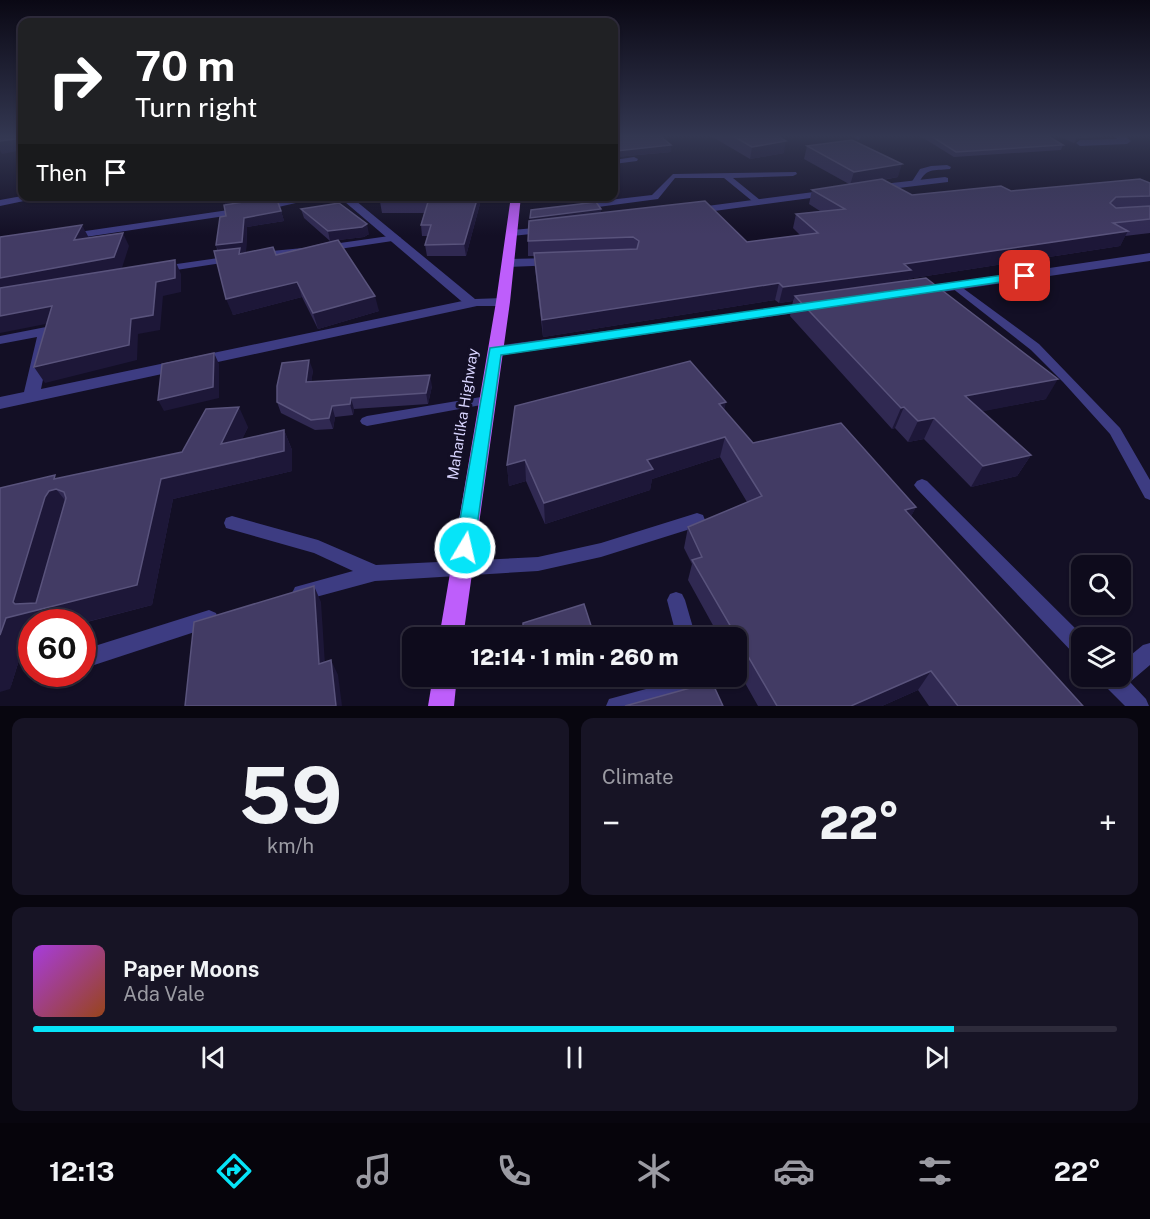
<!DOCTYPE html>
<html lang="en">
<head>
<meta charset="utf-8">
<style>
	body { margin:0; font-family:"Public Sans",sans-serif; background:#171425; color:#f1f3f6; height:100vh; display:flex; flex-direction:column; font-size:22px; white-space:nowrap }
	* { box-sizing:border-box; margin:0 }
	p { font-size:20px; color:#9b9ba3 }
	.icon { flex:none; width:33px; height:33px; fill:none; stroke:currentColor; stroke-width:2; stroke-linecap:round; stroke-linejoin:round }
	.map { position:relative; height:706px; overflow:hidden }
	.sheet { display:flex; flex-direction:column; gap:12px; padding:12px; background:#08060f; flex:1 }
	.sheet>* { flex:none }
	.banner { position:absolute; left:18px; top:18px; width:600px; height:183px; border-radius:12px; box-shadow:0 2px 4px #0004,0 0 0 2px #2e2b3b; background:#202124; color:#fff; overflow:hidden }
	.buttons { position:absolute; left:1071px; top:555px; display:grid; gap:12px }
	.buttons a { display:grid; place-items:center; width:60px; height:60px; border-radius:12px; background:#0e0b1c; box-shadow:0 2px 4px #0004,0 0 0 2px #2e2b3b; font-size:30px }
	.speed { position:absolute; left:18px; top:609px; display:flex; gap:12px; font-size:30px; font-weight:700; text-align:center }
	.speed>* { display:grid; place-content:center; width:78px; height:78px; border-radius:50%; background:#0e0b1c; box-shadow:0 2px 4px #0004,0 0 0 2px #2e2b3b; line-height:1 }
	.speed .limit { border:9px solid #d22; background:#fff; color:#111 }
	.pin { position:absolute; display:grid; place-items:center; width:51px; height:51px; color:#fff; margin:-26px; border-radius:12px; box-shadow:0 3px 9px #0006 }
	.me { position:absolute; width:66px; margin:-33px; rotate:9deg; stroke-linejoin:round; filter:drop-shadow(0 0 4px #0008) }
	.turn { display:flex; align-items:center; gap:21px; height:126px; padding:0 18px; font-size:27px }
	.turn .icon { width:78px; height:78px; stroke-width:2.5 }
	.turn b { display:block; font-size:42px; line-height:51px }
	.then { display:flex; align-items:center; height:57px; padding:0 18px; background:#0003; gap:12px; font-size:22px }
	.big { font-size:45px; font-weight:800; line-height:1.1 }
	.sheet .tile { flex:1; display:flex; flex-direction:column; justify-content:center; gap:9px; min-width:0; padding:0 21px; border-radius:12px; background:#171425 }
	.sheet .dial { align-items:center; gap:0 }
	.dial b { font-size:78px; line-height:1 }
	.song { display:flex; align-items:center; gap:18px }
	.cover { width:72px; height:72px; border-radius:9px; background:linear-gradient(135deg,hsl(280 70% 55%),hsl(20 70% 35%)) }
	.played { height:6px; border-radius:3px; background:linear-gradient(90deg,#06e4f8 85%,#2e2b3b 85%) }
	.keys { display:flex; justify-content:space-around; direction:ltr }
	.heat { display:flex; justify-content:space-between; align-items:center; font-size:33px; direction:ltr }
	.sheet .tiles { flex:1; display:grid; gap:12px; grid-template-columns:1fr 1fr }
	.tile:last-child { grid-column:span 2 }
	.trip { position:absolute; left:402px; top:627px; width:345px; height:60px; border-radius:12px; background:#0e0b1c; box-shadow:0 2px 4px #0004,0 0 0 2px #2e2b3b; font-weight:800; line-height:60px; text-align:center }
	.tab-bar { display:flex; height:96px; justify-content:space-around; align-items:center; background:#06040b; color:#9b9ba3 }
	.tab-bar .icon { width:42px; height:42px }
	.tab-bar .active { color:#06e4f8 }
	.tab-bar b { font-size:27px; color:#f1f3f6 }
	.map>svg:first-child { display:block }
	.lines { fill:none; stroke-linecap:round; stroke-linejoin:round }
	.service { fill:#3d3c82; fill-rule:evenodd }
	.minor { fill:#3d3c82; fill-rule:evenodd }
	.tertiary { fill:#3d3c82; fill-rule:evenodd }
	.primary { fill:#be5efb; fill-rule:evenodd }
	.wall { fill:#302952 }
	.shaded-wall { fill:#1d1738 }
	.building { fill:#423b64; stroke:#59537c; stroke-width:1.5; fill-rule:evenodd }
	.route { fill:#06e4f8; stroke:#0494a1; stroke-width:1.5 }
	.labels { text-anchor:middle; stroke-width:6; stroke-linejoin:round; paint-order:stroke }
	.street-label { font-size:15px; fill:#d8d4fe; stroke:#130f25 }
</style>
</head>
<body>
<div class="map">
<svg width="1150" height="706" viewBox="0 0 1150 706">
	<rect width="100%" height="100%" fill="#130f25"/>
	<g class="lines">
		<!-- service -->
		<g class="service">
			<polygon points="853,136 860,136 861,138 858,140"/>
			<polygon points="634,157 638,159 637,161 614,164 614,160"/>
			<path d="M947,165l4,2 -1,2c-17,2 -24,-2 -32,16l-7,-2 9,-14 11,-3z"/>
			<polygon points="796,172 797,174 793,176 733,178 760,200 761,202 757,205 724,178 675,178 658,199 583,209 579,206 583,203 652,195 673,174"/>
			<polygon points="307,196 327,196 265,210 261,207 265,204"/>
			<polygon points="242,208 245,209 245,213 72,239 67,236 72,233"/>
			<polygon points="396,235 401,238 399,240 326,251 321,248 326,245"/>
			<polygon points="303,248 308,251 306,253 261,258 256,255 261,252"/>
			<polygon points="232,256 237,259 235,261 163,272 158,269 163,266"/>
			<polygon points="956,283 1039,344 1120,428 1150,480 1150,500 1145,498 1110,434 1063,382 1031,350 952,288 951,286"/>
			<polygon points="487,396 492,397 494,400 492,403 367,426 362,424 360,421 362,418 367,416"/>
			<polygon points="922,479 927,481 1085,638 1082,638 1082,657 1075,655 917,489 914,485 917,481"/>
			<polygon points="697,513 703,515 705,520 703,525 601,557 538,571 375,581 301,601 295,599 292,593 295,587 353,571 314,553 226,528 224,523 226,518 232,516 318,540 376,565 538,557 601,543"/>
			<polygon points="676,592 682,594 685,600 696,638 677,638 667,600 670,594"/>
			<polygon points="209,610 216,613 218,619 216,625 82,669 82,650"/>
			<polygon points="1150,643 1150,665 1130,682 1146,699 1149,706 1125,706 1103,684 1100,677 1120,676 1120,664 1143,645"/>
			<polygon points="675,676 697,676 685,698 658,706 606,706 609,699 672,682"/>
		</g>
		<!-- minor -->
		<g class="minor">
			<polygon points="1114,136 1125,136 1131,141 1127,144 1080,146 1076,143 1080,140 1117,139"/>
			<polygon points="945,177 948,178 948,182 874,191 869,188 874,185"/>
			<polygon points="829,190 833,191 833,195 692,214 687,211 692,208"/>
			<polygon points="546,227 550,228 550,232 512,236 506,233 512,230"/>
			<polygon points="1150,253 1150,261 922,295 915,291 922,287"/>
			<polygon points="553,258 559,262 557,265 508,267 502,263 508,259"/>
			<polygon points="472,299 477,300 479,303 477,306 0,409 0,397 24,392 37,337 0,344 0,336 46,327 51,328 53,331 41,389"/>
			<polygon points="812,303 817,304 819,307 817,310 495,356 488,351 495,346"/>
		</g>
		<!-- tertiary -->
		<g class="tertiary">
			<polygon points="22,196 48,196 0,206 0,200"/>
			<polygon points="338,196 350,196 475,299 503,298 510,302 503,306 467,306"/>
		</g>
		<!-- primary -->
		<g class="primary">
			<polygon points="511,196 521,196 510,302 463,638 439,638 496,302"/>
			<polygon points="433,676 457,676 454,706 428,706"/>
		</g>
	</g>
	<!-- wall -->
	<g class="wall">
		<polygon points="614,136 671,145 671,152 616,157 614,155"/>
		<polygon points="711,136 777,136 784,153 750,159"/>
		<polygon points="920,136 1048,136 1063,145 1061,150 954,157"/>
		<polygon points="1058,136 1112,136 1080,138 1074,143"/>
		<polygon points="807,146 898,177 883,180 912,195 1011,191 1150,183 1150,233 1125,236 1120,246 907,279 906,281 1046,399 982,411 1031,455 1017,476 971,487 924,439 908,442 895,428 892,429 790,316 793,301 779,303 775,300 543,337 535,268 534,256 528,256 528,241 601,213 747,242 800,235 793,228 796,214 820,211 809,204 812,190 849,184 804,159"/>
		<polygon points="223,196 276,196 281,211 284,221 247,227 246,252 242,252 242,254 276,255 336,240 330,241 304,218 301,209 369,234 364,237 338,240 379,311 318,329 302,297 233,315 216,245 226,216 226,205"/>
		<polygon points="379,196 482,196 466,256 427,256 425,245 428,236 422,236 421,225 424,213 382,213"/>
		<polygon points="313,370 311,382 432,386 428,404 354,409 353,415 335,417 333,429 315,430 281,413 277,402"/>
		<polygon points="724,410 753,443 916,507 911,516 1083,706 929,706 918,690 882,706 758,706 736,667 736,638 720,638 688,580 692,564 684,548 688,527 747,502 720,457 652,479 650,490 545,524 526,481 509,486 507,465"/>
		<polygon points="248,427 242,439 284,430 292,450 292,471 173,499 152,605 26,638 10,689 58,479 182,452"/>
	</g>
	<!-- shaded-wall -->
	<g class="shaded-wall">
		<polygon points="0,136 22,138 22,150 2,154 0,150"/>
		<polygon points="1078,136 1081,136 1074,143 1077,137"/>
		<polygon points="786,141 784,153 750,159 752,147"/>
		<polygon points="671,145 671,152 616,157 616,151"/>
		<polygon points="902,164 898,177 850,185 854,172"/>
		<polygon points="223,196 276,196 276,198 226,206"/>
		<polygon points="478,196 482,196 466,256 464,244"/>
		<polygon points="601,209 601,217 530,225 530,218"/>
		<polygon points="281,211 284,221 247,227 246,252 242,252 245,262 220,255 216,245 244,218"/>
		<polygon points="367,224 369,234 364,237 330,241 328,231"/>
		<polygon points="82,225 89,238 74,240"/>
		<polygon points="1128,231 1120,246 907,279 905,286 795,296 793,301 779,303 783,287 904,264"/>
		<polygon points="123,233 129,246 121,271 0,294 0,278"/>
		<polygon points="175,260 181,274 181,292 163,296 160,330 138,334 137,360 45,383 34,367 131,319 156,282"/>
		<polygon points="297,282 302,297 233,315 226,299"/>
		<polygon points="779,283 775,300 543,337 542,320"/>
		<polygon points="375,296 379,311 318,329 313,313"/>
		<polygon points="52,306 61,321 0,333 0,316"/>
		<polygon points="214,353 219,364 219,398 164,411 158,400"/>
		<polygon points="309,360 313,370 310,393 306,382"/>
		<polygon points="430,375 432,386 428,404 426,393"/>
		<polygon points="1058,379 1046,399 954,417 965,396"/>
		<polygon points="351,398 354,409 353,415 350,404"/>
		<polygon points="726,402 722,422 719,404"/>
		<polygon points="332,406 335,417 333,429 329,418"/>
		<polygon points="239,407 248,427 231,463 284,430 292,450 292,471 173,499 152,605 82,623 82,622 32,622 32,637 26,638 10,689 0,692 0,635 6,618 13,602 45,497 49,491 56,489 72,509 161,479 221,444"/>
		<polygon points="904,407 895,428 892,429 901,408"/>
		<polygon points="934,418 924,439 908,442 918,421"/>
		<polygon points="725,437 720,457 652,479 650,490 545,524 544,503 647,460"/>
		<polygon points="1031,455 1017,476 971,487 983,466"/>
		<polygon points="525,460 526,481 509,486 507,465"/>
		<polygon points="916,507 905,528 905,510"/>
		<polygon points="314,586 321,602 326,680 319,664"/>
		<polygon points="331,660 338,675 342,706 336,706"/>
		<polygon points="931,671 918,690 882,706 851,706"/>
		<polygon points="524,676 556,676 525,687"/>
	</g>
	<!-- building -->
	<g class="building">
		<polygon points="0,136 22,136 22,138 0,141"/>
		<polygon points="614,136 660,136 671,145 616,151 614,149"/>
		<polygon points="733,136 777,136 786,141 752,147"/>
		<polygon points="931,136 1048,136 1063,145 956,152"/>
		<polygon points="852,140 902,164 854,172 807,146"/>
		<polygon points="882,179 912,195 1001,186 1011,191 1140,179 1150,183 1150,196 1116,197 1110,203 1116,208 1150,206 1150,219 1113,223 1128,231 904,264 911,270 783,287 779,283 542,320 534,253 637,249 639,241 633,237 528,241 529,221 705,201 747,242 818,233 796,214 845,209 812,190"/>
		<polygon points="379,196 478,196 464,244 425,245 431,225 421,225 428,202 380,202"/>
		<polygon points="276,197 281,211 244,218 242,242 216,245 220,217 226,216 224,205"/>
		<polygon points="596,202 601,209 530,218 531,210"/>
		<polygon points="339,203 367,224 362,227 328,231 301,209"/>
		<polygon points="82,225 74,240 123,233 114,257 0,278 0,237"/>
		<polygon points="338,240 375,296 313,313 297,282 226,299 214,251 240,248 239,254 273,247 276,255"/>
		<polygon points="175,260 175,278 156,282 153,315 131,319 129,345 34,367 52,306 0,316 0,288"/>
		<polygon points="926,278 1058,379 965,396 1031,455 983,466 934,418 918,421 904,407 901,408 795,296"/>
		<polygon points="214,353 213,387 158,400 162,364"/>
		<polygon points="309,360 306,382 430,375 426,393 351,398 350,404 332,406 329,418 311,420 277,402 277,386 282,363"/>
		<polygon points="690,361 726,402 719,404 753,443 841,423 916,507 905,510 1083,706 958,706 931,671 851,706 777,706 692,560 702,557 688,527 762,496 725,437 647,460 653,469 544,503 525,460 507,465 515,406"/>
		<path d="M239,407l-18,37 63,-14v21l-123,28 -24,106 -131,33 -6,17v-147l55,-13 -1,4 128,-27 24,-43zM56,489l8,3 2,6 -30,105 -21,1 -2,-2 32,-105 4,-6z"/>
		<polygon points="314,586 319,664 331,660 336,706 185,706 194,622"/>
		<polygon points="584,604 595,638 523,638 523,623"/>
		<polygon points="712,682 723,706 625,706"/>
	</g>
	<!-- sky -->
	<linearGradient id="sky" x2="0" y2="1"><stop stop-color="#0a0814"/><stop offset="0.58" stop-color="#333751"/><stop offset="1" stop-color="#333751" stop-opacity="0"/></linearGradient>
	<rect width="1150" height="235" fill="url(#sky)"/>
	<!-- route -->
	<polygon class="route" points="1025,272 1030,276 1029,278 501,355 474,548 472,554 465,556 458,554 455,548 490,348"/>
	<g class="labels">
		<!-- street labels -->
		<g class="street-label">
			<text transform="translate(463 414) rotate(-81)" y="5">Maharlika Highway</text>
		</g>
	</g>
</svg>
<div class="buttons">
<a><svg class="icon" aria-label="search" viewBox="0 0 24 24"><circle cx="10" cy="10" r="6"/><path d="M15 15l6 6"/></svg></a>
<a><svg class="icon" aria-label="layers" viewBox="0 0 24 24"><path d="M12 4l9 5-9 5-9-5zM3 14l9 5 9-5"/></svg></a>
</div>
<div class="speed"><div class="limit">60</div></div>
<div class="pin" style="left:1025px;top:276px;background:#d93025"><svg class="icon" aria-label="arrive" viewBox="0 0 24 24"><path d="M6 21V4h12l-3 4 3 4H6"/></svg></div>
<svg class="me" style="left:465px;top:548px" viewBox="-20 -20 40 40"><circle r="17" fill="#06e4f8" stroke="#fff" stroke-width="3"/><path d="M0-11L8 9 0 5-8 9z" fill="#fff"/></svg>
<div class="trip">12:14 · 1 min · 260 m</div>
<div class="banner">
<div class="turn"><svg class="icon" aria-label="right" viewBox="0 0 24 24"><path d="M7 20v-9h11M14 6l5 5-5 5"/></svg><div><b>70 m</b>Turn right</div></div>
<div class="then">Then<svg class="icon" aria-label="arrive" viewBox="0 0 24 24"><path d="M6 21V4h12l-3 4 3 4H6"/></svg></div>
</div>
</div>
<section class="sheet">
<div class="tiles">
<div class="tile dial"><b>59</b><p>km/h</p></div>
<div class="tile"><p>Climate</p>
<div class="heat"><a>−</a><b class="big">22°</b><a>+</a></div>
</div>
<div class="tile">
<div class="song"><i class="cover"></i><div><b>Paper Moons</b><p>Ada Vale</p></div></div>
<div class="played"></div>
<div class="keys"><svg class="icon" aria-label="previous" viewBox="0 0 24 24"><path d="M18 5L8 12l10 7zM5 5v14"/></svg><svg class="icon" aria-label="pause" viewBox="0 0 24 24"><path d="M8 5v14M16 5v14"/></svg><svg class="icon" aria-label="next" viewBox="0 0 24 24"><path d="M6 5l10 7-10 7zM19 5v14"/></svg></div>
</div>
</div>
</section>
<nav class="tab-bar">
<b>12:13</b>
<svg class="icon active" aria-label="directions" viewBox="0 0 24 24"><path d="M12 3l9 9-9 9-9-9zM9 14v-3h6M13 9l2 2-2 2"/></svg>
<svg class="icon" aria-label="music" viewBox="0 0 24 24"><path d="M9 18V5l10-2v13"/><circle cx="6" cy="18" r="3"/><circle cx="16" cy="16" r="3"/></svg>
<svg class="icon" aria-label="phone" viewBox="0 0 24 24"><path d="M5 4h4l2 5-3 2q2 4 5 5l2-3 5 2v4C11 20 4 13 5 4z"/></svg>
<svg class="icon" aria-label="climate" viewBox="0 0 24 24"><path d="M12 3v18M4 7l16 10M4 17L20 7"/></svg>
<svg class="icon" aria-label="car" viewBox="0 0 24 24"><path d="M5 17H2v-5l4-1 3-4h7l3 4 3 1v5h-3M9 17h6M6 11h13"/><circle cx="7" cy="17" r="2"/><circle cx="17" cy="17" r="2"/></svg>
<svg class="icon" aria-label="filters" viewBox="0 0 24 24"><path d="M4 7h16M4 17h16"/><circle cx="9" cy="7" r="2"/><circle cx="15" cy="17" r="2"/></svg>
<b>22°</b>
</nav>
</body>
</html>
